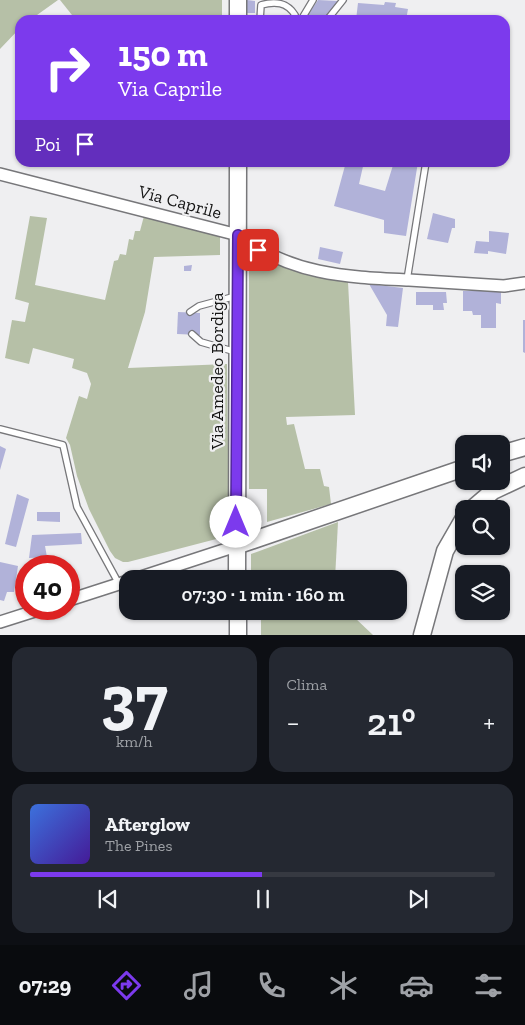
<!DOCTYPE html>
<html lang="it">
<head>
<meta charset="utf-8">
<style>
	body { margin:0; font-family:"Zilla Slab",serif; background:#242831; color:#f1f3f6; height:100vh; display:flex; flex-direction:column; font-size:19px; white-space:nowrap }
	* { box-sizing:border-box; margin:0 }
	p { font-size:16px; color:#9ea1a6 }
	.icon { flex:none; width:28px; height:28px; fill:none; stroke:currentColor; stroke-width:2; stroke-linecap:round; stroke-linejoin:round }
	.map { position:relative; height:635px; overflow:hidden }
	.sheet { display:flex; flex-direction:column; gap:12px; padding:12px; background:#0d0f14; flex:1 }
	.sheet>* { flex:none }
	.banner { position:absolute; left:15px; top:15px; width:495px; height:152px; border-radius:15px; box-shadow:0 1px 4px #0004; background:#7c3aed; color:#fff; overflow:hidden }
	.controls { position:absolute; left:455px; top:435px; display:grid; gap:10px }
	.controls a { display:grid; place-items:center; width:55px; height:55px; border-radius:10px; background:#171b24; box-shadow:0 1px 4px #0004; font-size:25px }
	.speed { position:absolute; left:15px; top:555px; display:flex; gap:10px; font-size:25px; font-weight:700; text-align:center }
	.speed>* { display:grid; place-content:center; width:65px; height:65px; border-radius:50%; background:#171b24; box-shadow:0 1px 4px #0004; line-height:1 }
	.speed .limit { border:8px solid #d22; background:#fff; color:#111 }
	.pin { position:absolute; display:grid; place-items:center; width:42px; height:42px; color:#fff; margin:-21px; border-radius:10px; box-shadow:0 2px 8px #0006 }
	.me { position:absolute; width:55px; margin:-28px; rotate:0deg; stroke-linejoin:round; filter:drop-shadow(0 0 4px #0008) }
	.turn { display:flex; align-items:center; gap:18px; height:105px; padding:0 20px; font-size:22px }
	.turn .icon { width:65px; height:65px; stroke-width:2.5 }
	.turn b { display:block; font-size:35px; line-height:42px }
	.then { display:flex; align-items:center; height:48px; padding:0 20px; background:#0003; gap:10px; font-size:19px }
	.big { font-size:38px; font-weight:600; line-height:1.1 }
	.sheet .tile { flex:1; display:flex; flex-direction:column; justify-content:center; gap:8px; min-width:0; padding:0 18px; border-radius:15px; background:#242831 }
	.sheet .dial { align-items:center; gap:0 }
	.dial b { font-size:65px; line-height:1 }
	.song { display:flex; align-items:center; gap:15px }
	.cover { width:60px; height:60px; border-radius:8px; background:linear-gradient(135deg,hsl(220 70% 55%),hsl(260 70% 35%)) }
	.played { height:5px; border-radius:2px; background:linear-gradient(90deg,#7c3aed 50%,#363941 50%) }
	.keys { display:flex; justify-content:space-around; direction:ltr }
	.heat { display:flex; justify-content:space-between; align-items:center; font-size:28px; direction:ltr }
	.sheet .tiles { flex:1; display:grid; gap:12px; grid-template-columns:1fr 1fr }
	.tile:last-child { grid-column:span 2 }
	.trip { position:absolute; left:119px; top:570px; width:288px; height:50px; border-radius:15px; background:#171b24; box-shadow:0 1px 4px #0004; font-weight:600; line-height:50px; text-align:center }
	.tab-bar { display:flex; height:80px; justify-content:space-around; align-items:center; background:#090b0e; color:#9ea1a6 }
	.tab-bar .icon { width:35px; height:35px }
	.tab-bar .selected { color:#7c3aed }
	.tab-bar b { font-size:22px; color:#f1f3f6 }
	.map>svg:first-child { display:block }
	.green { fill:#b6c0a7 }
	.building { fill:#b1b2d9 }
	.lines { fill:none; stroke-linecap:round; stroke-linejoin:round }
	.lane-casing { stroke:#77777a; stroke-width:8 }
	.street-casing { stroke:#77777a; stroke-width:14 }
	.secondary-casing { stroke:#77777a; stroke-width:19 }
	.lane { stroke:#fff; stroke-width:5.5 }
	.street { stroke:#fff; stroke-width:11 }
	.secondary { stroke:#fff; stroke-width:16 }
	.route-casing { stroke:#51269a; stroke-width:12 }
	.route { stroke:#7c3aed; stroke-width:9 }
	.labels { text-anchor:middle; stroke-width:4.5; stroke-linejoin:round; paint-order:stroke }
	.street-label { font-size:18px; fill:#151515; stroke:#efeff1 }
</style>
</head>
<body>
<div class="map">
<svg width="525" height="635" viewBox="0 0 525 635">
	<rect width="100%" height="100%" fill="#efeff1"/>
	<!-- green -->
	<g class="green">
		<polygon points="0,0 58,0 30,20 20,20 20,28 0,49"/>
		<polygon points="60,0 222,0 222,20 76,20"/>
		<polygon points="30,216 47,218 35,285 105,300 114,261 118,260 120,254 126,255 129,239 133,240 135,231 140,231 144,216 220,233 220,255 154,257 145,312 128,368 227,364 229,529 224,537 128,562 123,562 115,558 110,551 89,509 77,476 70,445 66,438 79,396 87,399 91,384 87,373 72,368 74,359 33,348 29,364 5,358 12,320 25,322 29,303 15,299"/>
		<polygon points="249,253 287,268 348,282 355,415 286,417 287,425 294,424 305,469 320,469 324,486 329,487 331,504 267,522 267,489 249,489"/>
		<polygon points="338,522 335,579 256,579 251,574 251,554"/>
		<polygon points="261,611 334,611 355,618 373,635 261,635"/>
	</g>
	<!-- building -->
	<g class="building">
		<polygon points="247,0 255,1 255,13 247,13"/>
		<polygon points="318,0 338,1 324,20 312,20 307,16"/>
		<polygon points="385,2 396,3 395,7 408,9 406,20 356,20 358,3 384,5"/>
		<polygon points="346,162 364,162 359,184 385,191 394,162 418,162 406,236 384,233 384,220 334,206"/>
		<polygon points="433,213 455,219 455,228 452,228 448,243 427,239"/>
		<polygon points="489,231 509,233 506,254 488,251 488,254 474,253 476,241 489,242"/>
		<polygon points="320,247 343,252 340,264 318,259"/>
		<polygon points="192,265 191,271 184,271 184,266"/>
		<polygon points="369,284 403,288 398,327 386,326 387,315"/>
		<polygon points="463,291 501,291 501,304 496,303 496,328 481,328 481,315 473,315 472,311 463,311"/>
		<polygon points="416,292 446,292 447,303 443,303 444,310 433,310 433,305 416,305"/>
		<polygon points="178,312 200,313 200,335 177,334"/>
		<polygon points="523,320 525,320 525,353 523,352"/>
		<polygon points="0,446 6,449 0,470"/>
		<polygon points="17,494 29,499 16,547 5,544"/>
		<polygon points="37,512 60,512 60,522 37,521"/>
		<polygon points="81,533 82,544 45,546 47,557 29,558 32,535"/>
		<polygon points="0,562 18,566 14,592 7,592 4,601 0,600"/>
	</g>
	<g class="lines">
		<defs>
			<g id="lane">
				<path d="M260,20l1,-15c14,-4 26,-3 34,10l-3,5"/>
				<polyline points="301,20 313,0"/>
				<polyline points="327,20 343,0"/>
				<polyline points="407,280 426,162"/>
				<polyline points="190,312 199,306 236,296"/>
				<polyline points="192,334 201,342 236,352"/>
				<polyline points="0,429 63,445 77,507 119,584"/>
			</g>
			<g id="street">
				<path d="M0,174l238,61c54,40 107,42 171,45 32,2 63,4 95,6l21,-3"/>
				<polyline points="135,579 236,546"/>
				<polyline points="69,600 128,581"/>
				<polyline points="0,622 41,609"/>
			</g>
			<g id="secondary">
				<polyline points="238,20 238,0"/>
				<polyline points="501,454 525,447"/>
				<polyline points="472,509 493,491 525,476"/>
				<polyline points="236,546 464,468"/>
				<polyline points="237,579 238,162"/>
				<polyline points="238,611 238,635"/>
				<polyline points="422,635 445,551 464,518"/>
			</g>
		</defs>
		<!-- lane casing -->
		<use href="#lane" class="lane-casing"/>
		<!-- street casing -->
		<use href="#street" class="street-casing"/>
		<!-- secondary casing -->
		<use href="#secondary" class="secondary-casing"/>
		<!-- lane -->
		<use href="#lane" class="lane"/>
		<!-- street -->
		<use href="#street" class="street"/>
		<!-- secondary -->
		<use href="#secondary" class="secondary"/>
	</g>
	<g class="lines">
		<defs>
			<polyline id="route" points="236,522 238,235 258,250"/>
		</defs>
		<!-- route casing -->
		<use href="#route" class="route-casing"/>
		<!-- route -->
		<use href="#route" class="route"/>
	</g>
	<g class="labels">
		<!-- street labels -->
		<g class="street-label">
			<text transform="translate(180 202) rotate(15)" y="6">Via Caprile</text>
			<text transform="translate(217 371) rotate(-90)" y="6">Via Amedeo Bordiga</text>
		</g>
	</g>
</svg>
<div class="controls">
<a><svg class="icon" aria-label="sound" viewBox="0 0 24 24"><path d="M4 9h4l5-4v14l-5-4H4zM17 9q2 3 0 6"/></svg></a>
<a><svg class="icon" aria-label="search" viewBox="0 0 24 24"><circle cx="10" cy="10" r="6"/><path d="M15 15l6 6"/></svg></a>
<a><svg class="icon" aria-label="layers" viewBox="0 0 24 24"><path d="M12 4l9 5-9 5-9-5zM3 14l9 5 9-5"/></svg></a>
</div>
<div class="speed"><div class="limit">40</div></div>
<div class="pin" style="left:258px;top:250px;background:#d93025"><svg class="icon" aria-label="arrive" viewBox="0 0 24 24"><path d="M6 21V4h12l-3 4 3 4H6"/></svg></div>
<svg class="me" style="left:236px;top:522px" viewBox="-20 -20 40 40"><circle r="19" fill="#fff"/><path d="M0-13L10 11 0 6-10 11z" fill="#7c3aed"/></svg>
<div class="trip">07:30 · 1 min · 160 m</div>
<div class="banner">
<div class="turn"><svg class="icon" aria-label="right" viewBox="0 0 24 24"><path d="M7 20v-9h11M14 6l5 5-5 5"/></svg><div><b>150 m</b>Via Caprile</div></div>
<div class="then">Poi<svg class="icon" aria-label="arrive" viewBox="0 0 24 24"><path d="M6 21V4h12l-3 4 3 4H6"/></svg></div>
</div>
</div>
<section class="sheet">
<div class="tiles">
<div class="tile dial"><b>37</b><p>km/h</p></div>
<div class="tile"><p>Clima</p>
<div class="heat"><a>−</a><b class="big">21°</b><a>+</a></div>
</div>
<div class="tile">
<div class="song"><i class="cover"></i><div><b>Afterglow</b><p>The Pines</p></div></div>
<div class="played"></div>
<div class="keys"><svg class="icon" aria-label="previous" viewBox="0 0 24 24"><path d="M18 5L8 12l10 7zM5 5v14"/></svg><svg class="icon" aria-label="pause" viewBox="0 0 24 24"><path d="M8 5v14M16 5v14"/></svg><svg class="icon" aria-label="next" viewBox="0 0 24 24"><path d="M6 5l10 7-10 7zM19 5v14"/></svg></div>
</div>
</div>
</section>
<nav class="tab-bar">
<b>07:29</b>
<svg class="icon selected" aria-label="directions" viewBox="0 0 24 24"><path d="M12 3l9 9-9 9-9-9zM9 14v-3h6M13 9l2 2-2 2"/></svg>
<svg class="icon" aria-label="music" viewBox="0 0 24 24"><path d="M9 18V5l10-2v13"/><circle cx="6" cy="18" r="3"/><circle cx="16" cy="16" r="3"/></svg>
<svg class="icon" aria-label="phone" viewBox="0 0 24 24"><path d="M5 4h4l2 5-3 2q2 4 5 5l2-3 5 2v4C11 20 4 13 5 4z"/></svg>
<svg class="icon" aria-label="climate" viewBox="0 0 24 24"><path d="M12 3v18M4 7l16 10M4 17L20 7"/></svg>
<svg class="icon" aria-label="car" viewBox="0 0 24 24"><path d="M5 17H2v-5l4-1 3-4h7l3 4 3 1v5h-3M9 17h6M6 11h13"/><circle cx="7" cy="17" r="2"/><circle cx="17" cy="17" r="2"/></svg>
<svg class="icon" aria-label="filters" viewBox="0 0 24 24"><path d="M4 7h16M4 17h16"/><circle cx="9" cy="7" r="2"/><circle cx="15" cy="17" r="2"/></svg>
</nav>
</body>
</html>
